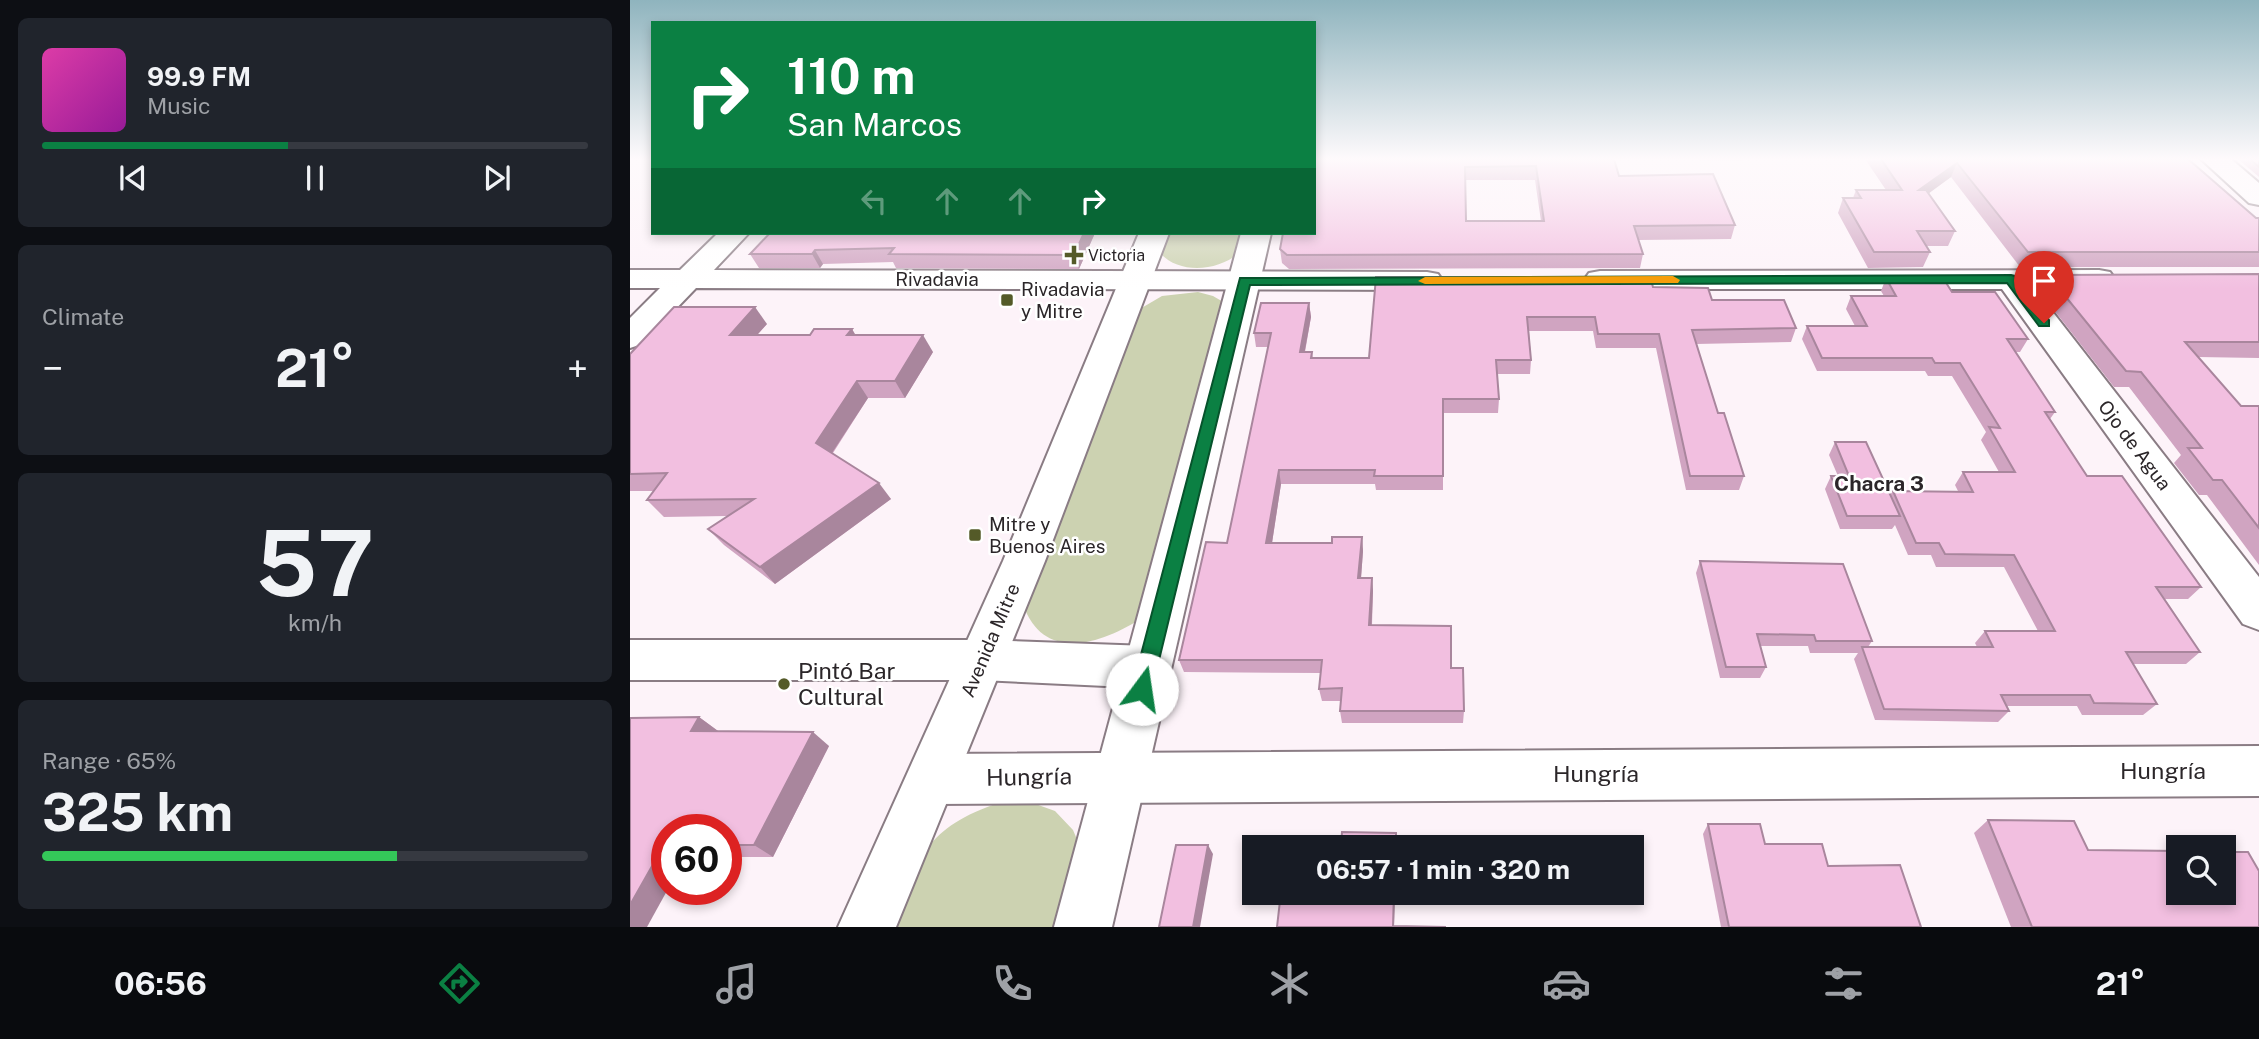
<!DOCTYPE html>
<html lang="en">
<head>
<meta charset="utf-8">
<style>
	body { margin:0; font-family:"Public Sans",sans-serif; background:#20242c; color:#f1f3f6; height:100vh; display:flex; flex-direction:column; font-size:26px; white-space:nowrap }
	* { box-sizing:border-box; margin:0 }
	p { font-size:23px; color:#9ea1a6 }
	.icon { flex:none; width:38px; height:38px; fill:none; stroke:currentColor; stroke-width:2; stroke-linecap:round; stroke-linejoin:round }
	.map { position:relative; flex:1; overflow:hidden }
	.side { display:flex; flex-direction:column; gap:18px; padding:18px; background:#0d0f14; width:630px }
	.side>* { flex:none }
	.hud { position:absolute; left:21px; top:21px; width:665px; height:214px; border-radius:0px; box-shadow:0 4px 10px #0003; background:#0b8043; color:#fff; overflow:hidden }
	.fabs { position:absolute; left:1536px; top:835px; display:grid; gap:14px }
	.fabs a { display:grid; place-items:center; width:70px; height:70px; border-radius:0px; background:#171b24; box-shadow:0 4px 10px #0003; font-size:35px }
	.speed { position:absolute; left:21px; top:814px; display:flex; gap:14px; font-size:35px; font-weight:700; text-align:center }
	.speed>* { display:grid; place-content:center; width:91px; height:91px; border-radius:50%; background:#171b24; box-shadow:0 4px 10px #0003; line-height:1 }
	.speed .limit { border:10px solid #d22; background:#fff; color:#111 }
	.pin { position:absolute; display:grid; place-items:center; width:60px; height:60px; color:#fff; margin:-72px -30px; border-radius:50% 50% 50% 0; rotate:-45deg; box-shadow:0 0 7px #0007 }
	.pin .icon { rotate:45deg }
	.me { position:absolute; width:77px; margin:-38px; rotate:14deg; stroke-linejoin:round; filter:drop-shadow(0 0 5px #0008) }
	.turn { display:flex; align-items:center; gap:24px; height:147px; padding:0 21px; font-size:32px }
	.turn .icon { width:91px; height:91px; stroke-width:2.5 }
	.turn b { display:block; font-size:49px; line-height:60px }
	.lanes { display:flex; align-items:center; height:66px; padding:0 21px; background:#0003; justify-content:center; gap:35px; direction:ltr }
	.lanes .off { opacity:.35 }
	.big { font-size:52px; font-weight:700; line-height:1.1 }
	.side .widget { flex:1; display:flex; flex-direction:column; justify-content:center; gap:10px; min-width:0; padding:0 24px; border-radius:10px; background:#20242c }
	.side .dial { align-items:center; gap:0 }
	.dial b { font-size:91px; line-height:1 }
	.song { display:flex; align-items:center; gap:21px }
	.cover { width:84px; height:84px; border-radius:10px; background:linear-gradient(135deg,hsl(320 70% 55%),hsl(300 70% 35%)) }
	.played { height:7px; border-radius:4px; background:linear-gradient(90deg,#0b8043 45%,#363941 45%) }
	.keys { display:flex; justify-content:space-around; direction:ltr }
	.heat { display:flex; justify-content:space-between; align-items:center; font-size:38px; direction:ltr }
	.charge { height:10px; border-radius:5px; background:linear-gradient(90deg,#34c759 65%,#363941 0) }
	.trip { position:absolute; left:612px; top:835px; width:402px; height:70px; border-radius:0px; background:#171b24; box-shadow:0 4px 10px #0003; font-weight:700; line-height:70px; text-align:center }
	.menu { display:flex; height:112px; justify-content:space-around; align-items:center; background:#090b0e; color:#9ea1a6 }
	.menu .icon { width:49px; height:49px }
	.menu .current { color:#0b8043 }
	.menu b { font-size:32px; color:#f1f3f6 }
	main { display:flex; flex:1; min-height:0 }
	.map>svg:first-child { display:block }
	.green { fill:#ccd2b1 }
	.lines { fill:none; stroke-linecap:round; stroke-linejoin:round }
	.minor-casing { stroke:#8a7c84; stroke-width:4 }
	.major-casing { stroke:#8a7c84; stroke-width:4 }
	.minor { fill:#fff; fill-rule:evenodd }
	.major { fill:#fff; fill-rule:evenodd }
	.wall { fill:#d0a4c1; fill-rule:evenodd }
	.shaded-wall { fill:#a9869d }
	.building { fill:#f2bfe0; stroke:#a9869d; stroke-width:2; fill-rule:evenodd }
	.route { fill:#0b8043; stroke:#07532c; stroke-width:2 }
	.slow { fill:#f59e0b }
	.poi-dot { fill:#545a28; stroke:#fff; stroke-width:2.5 }
	.labels { text-anchor:middle; stroke-width:5; stroke-linejoin:round; paint-order:stroke }
	.far-poi-label { font-size:16px; fill:#2b2629; stroke:#fff; text-anchor:start }
	.street-label { font-size:19px; fill:#2b2629; stroke:#fff }
	.poi-label { font-size:19px; fill:#2b2629; stroke:#fff; text-anchor:start }
	.neighbourhood-label { font-size:21px; font-weight:bold; fill:#2b2629; stroke:#fff }
	.near-poi-label { font-size:23px; fill:#2b2629; stroke:#fff; text-anchor:start }
	.near-street-label { font-size:23px; fill:#2b2629; stroke:#fff }
</style>
</head>
<body>
<main>
<section class="side">
<div class="widget">
<div class="song"><i class="cover"></i><div><b>99.9 FM</b><p>Music</p></div></div>
<div class="played"></div>
<div class="keys"><svg class="icon" aria-label="previous" viewBox="0 0 24 24"><path d="M18 5L8 12l10 7zM5 5v14"/></svg><svg class="icon" aria-label="pause" viewBox="0 0 24 24"><path d="M8 5v14M16 5v14"/></svg><svg class="icon" aria-label="next" viewBox="0 0 24 24"><path d="M6 5l10 7-10 7zM19 5v14"/></svg></div>
</div>
<div class="widget"><p>Climate</p>
<div class="heat"><a>−</a><b class="big">21°</b><a>+</a></div>
</div>
<div class="widget dial"><b>57</b><p>km/h</p></div>
<div class="widget"><p>Range · 65%</p><b class="big">325 km</b><div class="charge"></div></div>
</section>
<div class="map">
<svg width="1629" height="927" viewBox="0 0 1629 927">
	<rect width="100%" height="100%" fill="#fdf3f9"/>
	<!-- green -->
	<g class="green">
		<path d="M533,233h89c-10,36 -73,49 -95,16z"/>
		<path d="M568,292l15,4 12,7 -82,314c-40,27 -100,47 -120,-13l110,-291 29,-17z"/>
		<path d="M371,802h29l25,9 18,19 11,26 -19,71h-174c28,-70 33,-99 110,-125z"/>
	</g>
	<g class="lines">
		<defs>
			<g id="minor">
				<polygon points="1571,159 1601,159 1629,183 1629,205 1619,203"/>
				<polygon points="88,233 119,233 84,270 797,272 808,274 813,281 808,288 797,290 66,288 12,344 0,348 0,318 30,288 0,288 0,270 50,270"/>
				<polygon points="1469,270 1480,272 1485,279 1480,286 1469,288 1404,288 1629,577 1629,630 1613,624 1372,289 970,289 959,287 954,280 959,273 970,271"/>
				<polygon points="0,640 351,640 518,646 535,652 541,667 535,682 518,688 351,680 0,680"/>
				<polygon points="1629,746 1629,796 303,804 285,797 277,779 285,761 303,754"/>
			</g>
			<g id="major">
				<polygon points="509,233 539,233 415,561 266,927 208,927 373,561"/>
				<polygon points="611,233 641,233 482,927 424,927"/>
			</g>
		</defs>
		<!-- minor casing -->
		<use href="#minor" class="minor-casing"/>
		<!-- major casing -->
		<use href="#major" class="major-casing"/>
		<!-- minor -->
		<use href="#minor" class="minor"/>
		<!-- major -->
		<use href="#major" class="major"/>
	</g>
	<!-- wall -->
	<g class="wall">
		<path d="M684,159h300l5,17 116,49 -4,14 -93,1 5,14 -3,14 -351,1 -7,-6 -2,-14zM836,180h69l6,41h-75z"/>
		<polygon points="1066,159 1113,159 1112,161 1067,160"/>
		<polygon points="1235,159 1558,159 1626,218 1629,218 1629,267 1390,267 1321,177 1298,193 1325,231 1318,246 1296,246 1300,252 1293,267 1238,268 1208,213 1213,198 1223,198 1226,190 1256,190"/>
		<polygon points="1608,159 1629,159 1629,177"/>
		<polygon points="465,233 449,269 266,268 263,262 193,264 190,268 129,268 120,254"/>
		<polygon points="1629,274 1629,358 1568,357 1611,406 1629,406 1629,565 1577,495 1569,495 1544,463 1551,455 1499,387 1484,387 1409,291 1418,275"/>
		<polygon points="746,277 1023,287 1082,300 1166,328 1161,342 1066,344 1088,413 1114,476 1109,490 1056,490 1026,348 966,348 963,331 899,331 901,360 900,374 867,374 869,399 868,413 813,413 813,490 746,490 745,484 651,484 642,543 702,543 732,537 733,551 731,578 742,578 743,591 742,625 821,668 834,711 833,723 712,723 710,711 711,701 692,701 689,689 691,673 554,672 549,660 597,543 638,347 626,347 624,333 679,303 681,317 675,352 682,352 683,358 739,358"/>
		<polygon points="1256,278 1322,292 1398,339 1390,352 1385,352 1425,412 1420,419 1457,476 1571,587 1558,599 1535,599 1570,652 1556,664 1503,664 1527,704 1513,715 1452,715 1447,706 1377,706 1379,711 1368,722 1245,720 1224,659 1228,653 1180,653 1178,646 1130,646 1136,667 1130,678 1090,678 1066,573 1070,561 1242,641 1238,647 1347,647 1345,643 1355,631 1408,631 1374,567 1306,567 1301,555 1278,555 1265,525 1262,529 1210,529 1195,489 1201,476 1208,476 1199,455 1205,442 1260,495 1263,491 1328,491 1325,485 1333,472 1369,472 1351,440 1356,432 1322,376 1298,376 1295,371 1187,371 1172,339 1177,326 1225,326 1216,309 1221,296 1254,296 1251,291"/>
		<polygon points="137,324 127,335 180,335 222,329 225,335 303,352 275,398 238,398 203,453 261,499 145,584 94,545 78,529 97,516 34,517 17,500 24,491 0,491 0,354"/>
		<polygon points="69,717 88,731 199,746 143,857 96,857 96,830 37,830 37,889 0,927"/>
		<polygon points="1358,820 1458,850 1629,927 1381,927 1344,833"/>
		<polygon points="1078,824 1198,866 1291,927 1091,927 1073,834"/>
	</g>
	<!-- shaded-wall -->
	<g class="shaded-wall">
		<polygon points="1327,163 1321,177 1283,205 1289,190"/>
		<polygon points="454,233 465,233 449,269 444,255"/>
		<polygon points="185,250 193,264 190,268 182,254"/>
		<polygon points="679,303 681,317 672,366 670,352"/>
		<polygon points="125,307 137,324 112,352 100,335"/>
		<polygon points="222,329 232,346 217,335"/>
		<polygon points="293,335 303,352 275,398 265,381"/>
		<polygon points="227,381 238,398 198,459 186,443"/>
		<polygon points="649,470 651,484 640,556 636,543"/>
		<polygon points="249,483 261,499 145,584 130,567"/>
		<polygon points="732,537 733,551 730,591 728,578"/>
		<polygon points="742,578 743,591 741,638 739,625"/>
		<polygon points="69,717 88,731 61,731"/>
		<polygon points="183,732 199,746 143,857 124,845"/>
		<polygon points="34,845 37,846 38,889 17,927 0,927 0,905"/>
		<polygon points="578,845 583,854 570,927 563,927"/>
		<polygon points="764,892 765,892 764,927 763,927"/>
	</g>
	<!-- building -->
	<g class="building">
		<path d="M684,159h300l5,17 94,-2 22,51 -101,1 9,28 -356,1 -7,-6 3,-16h31zM906,166l8,55h-78l-1,-54z"/>
		<polygon points="1251,159 1558,159 1626,218 1629,218 1629,252 1398,252 1327,163 1289,190 1296,190 1325,231 1287,231 1300,252 1244,252 1213,198 1231,198 1226,190 1272,190"/>
		<polygon points="1620,159 1629,159 1629,167"/>
		<polygon points="140,233 454,233 444,255 259,254 264,248 185,250 182,254 120,254"/>
		<polygon points="1629,274 1629,342 1555,342 1611,406 1629,406 1629,528 1592,480 1583,480 1558,448 1572,448 1511,372 1496,371 1418,275"/>
		<polygon points="746,277 1020,277 1023,287 1078,288 1082,300 1154,300 1166,328 1062,330 1088,413 1094,413 1114,476 1060,476 1029,334 968,334 965,317 897,317 901,360 866,360 869,399 813,399 813,476 744,476 745,470 649,470 636,543 702,543 702,537 732,537 728,578 742,578 739,625 821,626 821,668 833,668 834,711 710,711 712,688 689,689 692,660 549,660 576,542 597,543 641,333 624,333 631,303 679,303 670,352 682,352 681,358 739,358"/>
		<polygon points="1256,278 1313,278 1322,292 1365,292 1398,339 1377,339 1425,412 1415,412 1457,476 1492,476 1571,587 1526,587 1570,652 1496,652 1527,704 1464,703 1460,695 1371,695 1379,711 1254,709 1232,647 1363,647 1355,631 1425,631 1384,555 1315,554 1309,543 1286,543 1263,491 1343,492 1333,472 1385,472 1359,427 1370,428 1330,363 1305,363 1302,358 1192,358 1177,326 1237,326 1221,296 1266,296"/>
		<polygon points="44,307 125,307 100,335 180,335 184,329 222,329 217,335 293,335 265,381 227,381 186,443 249,483 130,567 78,529 124,499 17,500 37,473 0,474 0,354"/>
		<polygon points="1205,442 1236,442 1270,516 1217,516 1201,476 1219,476"/>
		<polygon points="1070,561 1213,564 1242,641 1186,641 1184,635 1127,634 1136,667 1096,667"/>
		<polygon points="69,717 61,731 183,732 124,845 96,845 96,830 37,830 37,845 34,845 0,905 0,718"/>
		<polygon points="1358,820 1444,821 1458,850 1549,851 1549,892 1594,892 1594,852 1618,852 1629,871 1629,927 1402,927"/>
		<polygon points="1078,824 1130,824 1135,844 1192,844 1198,866 1270,865 1291,927 1099,927"/>
		<polygon points="712,832 766,833 766,847 711,847"/>
		<polygon points="546,845 578,845 563,927 529,927"/>
		<polygon points="651,892 764,892 763,926 816,927 647,927"/>
	</g>
	<!-- sky -->
	<linearGradient id="sky" x2="0" y2="1"><stop stop-color="#8fb4be"/><stop offset="0.55" stop-color="#fefafc"/><stop offset="1" stop-color="#fefafc" stop-opacity="0"/></linearGradient>
	<rect width="1629" height="289" fill="url(#sky)"/>
	<!-- route -->
	<polygon class="route" points="1381,275 1385,276 1419,320 1419,326 1409,326 1377,283 620,285 522,689 519,695 512,698 505,695 502,689 610,278"/>
	<!-- slow -->
	<polygon class="slow" points="1043,276 1050,280 1048,283 795,284 788,281 795,277"/>
	<!-- markers -->
	<g class="poi-dot">
		<path d="M440.5 244.5h7v7h7v7h-7v7h-7v-7h-7v-7h7z"/>
		<rect x="370" y="293" width="14" height="14" rx="3.5"/>
		<rect x="338" y="528" width="14" height="14" rx="3.5"/>
		<circle cx="154" cy="684" r="7"/>
	</g>
	<g class="labels">
		<!-- far-poi labels -->
		<g class="far-poi-label">
			<text x="458" y="261">Victoria</text>
		</g>
		<!-- street labels -->
		<g class="street-label">
			<text x="307" y="286">Rivadavia</text>
			<text transform="translate(1505 445) rotate(53)" y="7">Ojo de Agua</text>
			<text transform="translate(360 640) rotate(-67)" y="7">Avenida Mitre</text>
		</g>
		<!-- poi labels -->
		<g class="poi-label">
			<text x="391" y="296">Rivadavia<tspan x="391" dy="22">y Mitre</tspan></text>
			<text x="359" y="531">Mitre y<tspan x="359" dy="22">Buenos Aires</tspan></text>
		</g>
		<!-- neighbourhood labels -->
		<g class="neighbourhood-label">
			<text x="1249" y="491">Chacra 3</text>
		</g>
		<!-- near-poi labels -->
		<g class="near-poi-label">
			<text x="168" y="679">Pintó Bar<tspan x="168" dy="26">Cultural</tspan></text>
		</g>
		<!-- near-street labels -->
		<g class="near-street-label">
			<text x="1533" y="779">Hungría</text>
			<text x="966" y="782">Hungría</text>
			<text transform="translate(399 777) rotate(-1)" y="8">Hungría</text>
		</g>
	</g>
</svg>
<div class="fabs">
<a><svg class="icon" aria-label="search" viewBox="0 0 24 24"><circle cx="10" cy="10" r="6"/><path d="M15 15l6 6"/></svg></a>
</div>
<div class="speed"><div class="limit">60</div></div>
<div class="pin" style="left:1414px;top:323px;background:#d93025"><svg class="icon" aria-label="arrive" viewBox="0 0 24 24"><path d="M6 21V4h12l-3 4 3 4H6"/></svg></div>
<svg class="me" style="left:512px;top:689px" viewBox="-20 -20 40 40"><circle r="19" fill="#fff"/><path d="M0-13L10 11 0 6-10 11z" fill="#0b8043"/></svg>
<div class="trip">06:57 · 1 min · 320 m</div>
<div class="hud">
<div class="turn"><svg class="icon" aria-label="right" viewBox="0 0 24 24"><path d="M7 20v-9h11M14 6l5 5-5 5"/></svg><div><b>110 m</b>San Marcos</div></div>
<div class="lanes"><svg class="icon off" aria-label="left" viewBox="0 0 24 24"><path d="M17 20v-9H6M10 6l-5 5 5 5"/></svg><svg class="icon off" aria-label="ahead" viewBox="0 0 24 24"><path d="M12 20V5M6 11l6-6 6 6"/></svg><svg class="icon off" aria-label="ahead" viewBox="0 0 24 24"><path d="M12 20V5M6 11l6-6 6 6"/></svg><svg class="icon" aria-label="right" viewBox="0 0 24 24"><path d="M7 20v-9h11M14 6l5 5-5 5"/></svg></div>
</div>
</div>
</main>
<nav class="menu">
<b>06:56</b>
<svg class="icon current" aria-label="directions" viewBox="0 0 24 24"><path d="M12 3l9 9-9 9-9-9zM9 14v-3h6M13 9l2 2-2 2"/></svg>
<svg class="icon" aria-label="music" viewBox="0 0 24 24"><path d="M9 18V5l10-2v13"/><circle cx="6" cy="18" r="3"/><circle cx="16" cy="16" r="3"/></svg>
<svg class="icon" aria-label="phone" viewBox="0 0 24 24"><path d="M5 4h4l2 5-3 2q2 4 5 5l2-3 5 2v4C11 20 4 13 5 4z"/></svg>
<svg class="icon" aria-label="climate" viewBox="0 0 24 24"><path d="M12 3v18M4 7l16 10M4 17L20 7"/></svg>
<svg class="icon" aria-label="car" viewBox="0 0 24 24"><path d="M5 17H2v-5l4-1 3-4h7l3 4 3 1v5h-3M9 17h6M6 11h13"/><circle cx="7" cy="17" r="2"/><circle cx="17" cy="17" r="2"/></svg>
<svg class="icon" aria-label="filters" viewBox="0 0 24 24"><path d="M4 7h16M4 17h16"/><circle cx="9" cy="7" r="2"/><circle cx="15" cy="17" r="2"/></svg>
<b>21°</b>
</nav>
</body>
</html>
